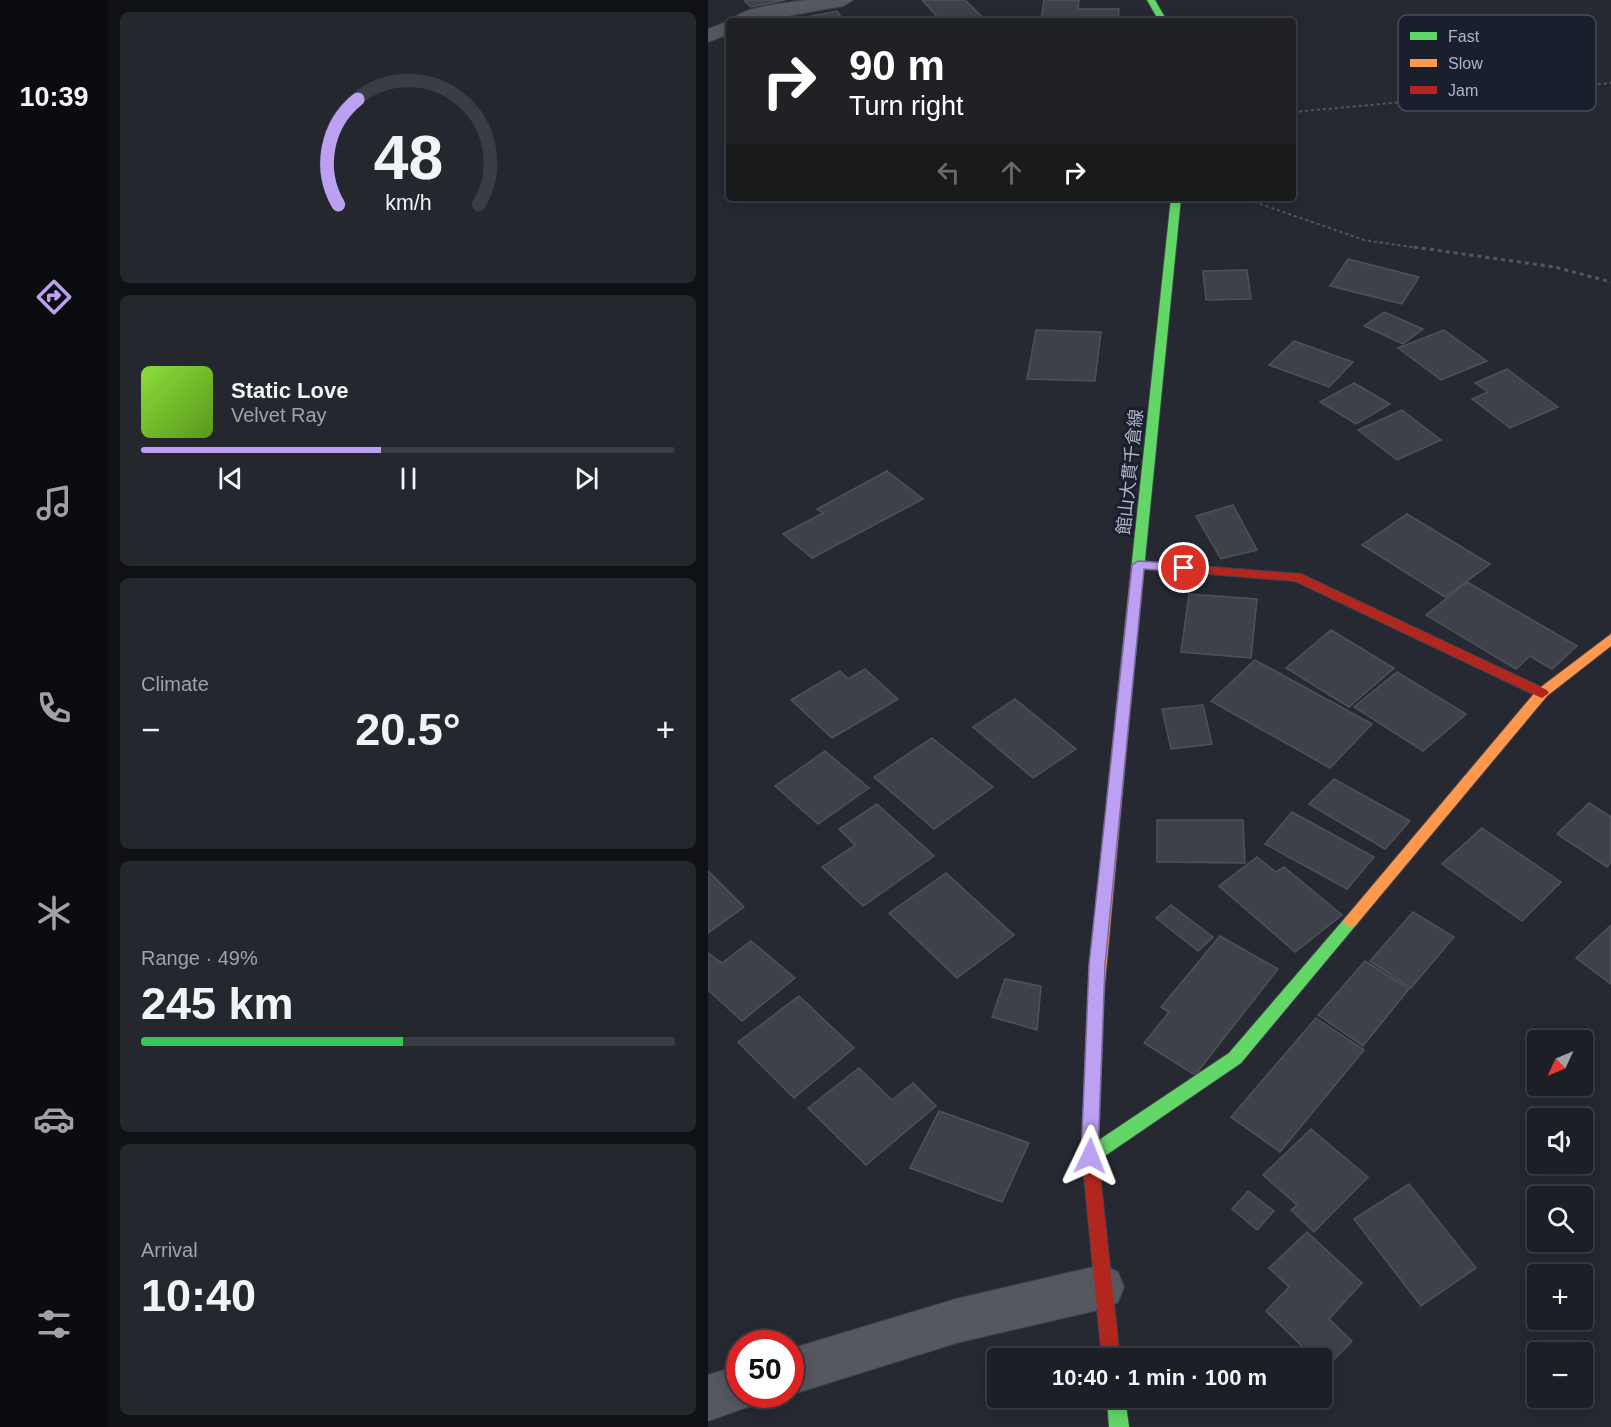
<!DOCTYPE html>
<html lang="en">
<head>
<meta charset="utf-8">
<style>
	body { margin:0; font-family:Arial,"Noto Sans JP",sans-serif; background:#25272e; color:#f1f3f6; height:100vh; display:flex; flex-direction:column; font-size:22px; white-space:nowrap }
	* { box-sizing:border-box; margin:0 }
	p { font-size:20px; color:#a0a2a7 }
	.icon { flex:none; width:33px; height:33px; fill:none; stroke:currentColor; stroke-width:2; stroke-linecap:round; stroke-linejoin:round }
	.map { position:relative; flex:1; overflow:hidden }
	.side { display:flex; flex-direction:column; gap:12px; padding:12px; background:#0f1115; width:600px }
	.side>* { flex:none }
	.guide { position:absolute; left:18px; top:18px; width:570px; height:183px; border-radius:6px; box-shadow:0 3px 15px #0003,0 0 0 2px #3a3d43; background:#202124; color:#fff; overflow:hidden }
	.needle { width:39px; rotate:226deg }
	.fabs { position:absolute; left:819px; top:1030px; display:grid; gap:12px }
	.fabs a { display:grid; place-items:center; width:66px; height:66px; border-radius:6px; background:#1c1f26; box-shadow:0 3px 15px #0003,0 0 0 2px #3a3d43; font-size:30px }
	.speed { position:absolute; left:18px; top:1330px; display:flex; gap:12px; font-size:30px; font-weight:700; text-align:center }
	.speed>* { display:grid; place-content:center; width:78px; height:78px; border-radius:50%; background:#1c1f26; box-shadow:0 3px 15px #0003,0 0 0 2px #3a3d43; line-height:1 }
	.speed .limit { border:9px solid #d22; background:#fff; color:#111 }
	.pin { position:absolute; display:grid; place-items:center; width:51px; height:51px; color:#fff; margin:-26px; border:3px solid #fff; border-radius:50%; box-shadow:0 2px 6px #0007 }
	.me { position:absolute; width:66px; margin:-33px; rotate:2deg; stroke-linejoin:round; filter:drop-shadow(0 0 4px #0008) }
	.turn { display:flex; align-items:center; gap:21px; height:126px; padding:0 24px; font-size:27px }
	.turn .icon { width:78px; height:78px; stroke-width:2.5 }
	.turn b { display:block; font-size:42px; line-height:51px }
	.lanes { display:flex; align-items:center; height:57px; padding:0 24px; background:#0003; justify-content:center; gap:30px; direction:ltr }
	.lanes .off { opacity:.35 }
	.big { font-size:45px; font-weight:700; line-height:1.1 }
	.side .widget { flex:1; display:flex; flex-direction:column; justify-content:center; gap:9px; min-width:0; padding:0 21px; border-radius:9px; background:#25272e }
	.side .dial { align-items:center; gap:0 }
	.dial svg { height:156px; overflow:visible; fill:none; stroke:#3a3d43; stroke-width:7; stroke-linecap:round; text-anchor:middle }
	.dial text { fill:#f1f3f6; stroke:none }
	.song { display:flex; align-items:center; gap:18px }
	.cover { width:72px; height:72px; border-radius:9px; background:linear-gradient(135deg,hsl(90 70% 55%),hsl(90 70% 35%)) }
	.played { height:6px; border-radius:3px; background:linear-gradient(90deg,#bca0f2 45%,#3a3d43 45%) }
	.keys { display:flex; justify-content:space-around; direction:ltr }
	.heat { display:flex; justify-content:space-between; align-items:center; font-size:33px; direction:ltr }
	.charge { height:9px; border-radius:4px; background:linear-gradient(90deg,#34c759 49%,#3a3d43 0) }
	.trip { position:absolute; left:279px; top:1348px; width:345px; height:60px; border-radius:6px; background:#1c1f26; box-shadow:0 3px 15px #0003,0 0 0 2px #3a3d43; font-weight:700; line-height:60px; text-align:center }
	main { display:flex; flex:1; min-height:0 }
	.dock { display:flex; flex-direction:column; width:108px; justify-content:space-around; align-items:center; background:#0b0c0f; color:#a0a2a7 }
	.dock .icon { width:42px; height:42px }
	.dock .on { color:#bca0f2 }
	.dock b { font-size:27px; color:#f1f3f6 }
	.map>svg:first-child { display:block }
	.building { fill:#3f414a; stroke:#4e515b; stroke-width:1.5 }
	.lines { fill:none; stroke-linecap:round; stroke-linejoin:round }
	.street-casing { stroke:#42444b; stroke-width:2 }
	.fast-casing { stroke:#42444b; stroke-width:2 }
	.slow-casing { stroke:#42444b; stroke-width:2 }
	.jam-casing { stroke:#42444b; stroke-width:2 }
	.path-far1 { stroke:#53575f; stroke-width:2; stroke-dasharray:3 3; stroke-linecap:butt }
	.path { stroke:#53575f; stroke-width:3; stroke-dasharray:4 4; stroke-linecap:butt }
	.street { fill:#565861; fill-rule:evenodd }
	.fast { fill:#63d668; fill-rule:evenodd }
	.slow { fill:#ff974d; fill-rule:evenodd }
	.jam { fill:#b3261e; fill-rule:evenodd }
	.route { fill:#bca0f2; stroke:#7a689d; stroke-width:1.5 }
	.labels { text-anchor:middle; stroke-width:6; stroke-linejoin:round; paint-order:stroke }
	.street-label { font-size:18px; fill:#afb4c5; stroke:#1a1f2d }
	.key { fill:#1a1f2d; stroke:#474c5b; stroke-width:1.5 }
	.key-label { font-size:16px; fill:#afb4c5 }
</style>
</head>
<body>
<main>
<nav class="dock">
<b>10:39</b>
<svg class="icon on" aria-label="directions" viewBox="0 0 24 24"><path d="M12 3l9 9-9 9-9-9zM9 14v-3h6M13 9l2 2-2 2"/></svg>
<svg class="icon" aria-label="music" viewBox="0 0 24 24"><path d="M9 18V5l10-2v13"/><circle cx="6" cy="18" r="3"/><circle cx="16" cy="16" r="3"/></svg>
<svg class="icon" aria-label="phone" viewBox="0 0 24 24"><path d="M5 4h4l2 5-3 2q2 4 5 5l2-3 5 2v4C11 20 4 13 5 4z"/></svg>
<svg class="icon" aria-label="climate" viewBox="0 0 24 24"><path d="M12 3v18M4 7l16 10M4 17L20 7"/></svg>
<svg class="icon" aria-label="car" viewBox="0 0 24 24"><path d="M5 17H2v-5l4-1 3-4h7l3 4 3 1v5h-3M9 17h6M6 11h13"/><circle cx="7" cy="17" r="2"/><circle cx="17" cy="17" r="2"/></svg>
<svg class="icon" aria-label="filters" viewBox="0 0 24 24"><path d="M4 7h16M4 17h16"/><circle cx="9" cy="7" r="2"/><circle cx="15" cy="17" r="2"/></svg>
</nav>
<section class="side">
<div class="widget dial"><svg viewBox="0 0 100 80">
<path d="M14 69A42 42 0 1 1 86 69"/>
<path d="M14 69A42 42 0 0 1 24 15" stroke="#bca0f2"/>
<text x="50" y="56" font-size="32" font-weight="700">48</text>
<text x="50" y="72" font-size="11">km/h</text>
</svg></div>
<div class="widget">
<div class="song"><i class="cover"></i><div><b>Static Love</b><p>Velvet Ray</p></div></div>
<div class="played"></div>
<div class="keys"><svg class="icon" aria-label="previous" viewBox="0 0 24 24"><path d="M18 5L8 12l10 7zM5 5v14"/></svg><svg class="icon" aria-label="pause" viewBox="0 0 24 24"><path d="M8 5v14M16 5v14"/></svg><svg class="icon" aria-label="next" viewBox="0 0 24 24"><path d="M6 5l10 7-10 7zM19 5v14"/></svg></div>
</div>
<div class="widget"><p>Climate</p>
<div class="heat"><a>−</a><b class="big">20.5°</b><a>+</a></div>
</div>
<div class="widget"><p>Range · 49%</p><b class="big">245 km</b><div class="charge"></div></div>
<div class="widget"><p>Arrival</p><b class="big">10:40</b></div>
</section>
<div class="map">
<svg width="903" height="1427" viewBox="0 0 903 1427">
	<rect width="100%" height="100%" fill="#262932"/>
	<!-- building -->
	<g class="building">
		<polygon points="36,0 77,0 43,7"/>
		<polygon points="214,0 257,0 274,17 233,21"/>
		<polygon points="336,0 371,0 370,9 411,9 410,21 333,21"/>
		<polygon points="129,11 136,21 100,21 98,17"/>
		<polygon points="640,259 711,277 694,304 622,286"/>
		<polygon points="539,270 543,299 498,300 495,271"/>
		<polygon points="676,312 715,329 695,344 656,326"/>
		<polygon points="328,330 393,332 387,381 319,379"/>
		<polygon points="736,330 779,361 733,380 690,348"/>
		<polygon points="586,341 645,362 621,387 561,365"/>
		<polygon points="799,369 850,407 802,428 764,399 780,392 767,383"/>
		<polygon points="646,383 682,404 648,424 612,402"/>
		<polygon points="694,410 733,440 689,460 650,430"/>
		<polygon points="179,471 215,499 104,558 75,534 115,513 109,509"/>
		<polygon points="525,505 549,550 513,559 488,516"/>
		<polygon points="699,514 782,564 737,597 654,545"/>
		<polygon points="759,582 869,646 844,669 822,656 808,669 718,615"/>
		<polygon points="481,594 549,599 543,658 473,652"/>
		<polygon points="623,630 686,668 641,707 578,668"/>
		<polygon points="547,660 664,724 622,768 503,701"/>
		<polygon points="157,669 190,699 124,738 83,700 132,671 140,679"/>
		<polygon points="689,672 758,714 715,751 646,707"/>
		<polygon points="307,699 368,749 325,778 265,727"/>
		<polygon points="495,705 504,744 463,749 454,709"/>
		<polygon points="224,738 285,787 226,829 166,777"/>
		<polygon points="117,751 161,788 110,824 67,786"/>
		<polygon points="626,779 702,821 677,849 601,804"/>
		<polygon points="881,803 903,817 903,862 899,867 849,834"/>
		<polygon points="169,804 226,856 155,906 114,867 147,845 131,829"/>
		<polygon points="584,812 666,857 639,889 557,844"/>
		<polygon points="449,820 535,820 537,863 449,862"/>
		<polygon points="774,828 853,882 814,921 734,864"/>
		<polygon points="549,857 568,872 576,867 634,915 587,952 511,886"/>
		<polygon points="0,871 36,907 0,933"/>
		<polygon points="238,873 306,935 249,978 181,913"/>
		<polygon points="463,905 505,937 490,951 448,918"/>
		<polygon points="705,912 746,937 703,988 662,961"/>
		<polygon points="903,925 903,984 868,958"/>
		<polygon points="512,936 570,969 487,1075 436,1043 461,1012 453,1007"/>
		<polygon points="43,941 87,978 34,1021 0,990 0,953 14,963"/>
		<polygon points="657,961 701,989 655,1046 610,1015"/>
		<polygon points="297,979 333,986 329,1030 284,1017"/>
		<polygon points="91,996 146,1048 86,1098 30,1042"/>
		<polygon points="608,1018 656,1050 572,1152 523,1117"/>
		<polygon points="151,1068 184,1100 205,1083 228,1106 158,1165 100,1108"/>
		<polygon points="231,1111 321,1143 294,1202 202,1168"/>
		<polygon points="603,1129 660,1177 606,1232 583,1210 589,1205 555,1175"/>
		<polygon points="701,1184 768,1268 713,1306 646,1219"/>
		<polygon points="540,1191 566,1211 549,1230 524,1209"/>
		<polygon points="599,1232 654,1283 621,1319 644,1341 617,1369 614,1365 614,1359 607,1359 558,1311 581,1287 561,1268"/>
	</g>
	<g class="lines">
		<defs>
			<g id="street">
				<path d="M99,0h46l-10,6 -84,15h-28c11,-15 58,-18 76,-21z"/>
				<polygon points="21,21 21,34 0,42 0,29"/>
				<polygon points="394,1265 410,1272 416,1287 410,1302 394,1309 248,1343 82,1395 82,1349 248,1299"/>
				<polygon points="32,1365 32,1395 52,1395 48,1404 0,1421 0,1375"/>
			</g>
			<g id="fast">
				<polygon points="439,0 447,0 459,21 451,21"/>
				<polygon points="463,198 473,198 422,710 415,715 408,710"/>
				<polygon points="643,915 648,917 651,921 648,925 533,1063 388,1162 382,1164 376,1162 374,1156 376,1150 521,1053 638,917"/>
				<polygon points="399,1398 417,1398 421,1427 401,1427"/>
			</g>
			<g id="slow">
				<polygon points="903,634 903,646 839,696 648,925 643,927 638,925 635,921 638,917 829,690"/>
				<polygon points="415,705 422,710 396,994 394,999 388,1001 382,999 380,994 408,710"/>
			</g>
			<g id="jam">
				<polygon points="430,561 593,574 839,690 841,693 834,698 829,696 587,581 426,568 424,565"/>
				<polygon points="388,987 394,989 396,994 390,1156 412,1359 394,1359 374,1156 380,994 382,989"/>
			</g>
		</defs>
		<!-- street casing -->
		<use href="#street" class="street-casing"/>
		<!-- fast casing -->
		<use href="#fast" class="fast-casing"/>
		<!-- slow casing -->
		<use href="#slow" class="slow-casing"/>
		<!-- jam casing -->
		<use href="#jam" class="jam-casing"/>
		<!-- path-far1 -->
		<g class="path-far1">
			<polyline points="585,112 903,83"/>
			<polyline points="535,198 656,240 717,249"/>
		</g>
		<!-- path -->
		<polyline class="path" points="706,247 847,267 903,282"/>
		<!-- street -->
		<use href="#street" class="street"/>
		<!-- fast -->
		<use href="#fast" class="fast"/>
		<!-- slow -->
		<use href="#slow" class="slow"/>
		<!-- jam -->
		<use href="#jam" class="jam"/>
	</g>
	<!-- route -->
	<polygon class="route" points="430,561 476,564 482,568 476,572 436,569 397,965 390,1156 388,1162 382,1164 376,1162 373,1156 381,965 424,565"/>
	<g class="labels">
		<!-- street labels -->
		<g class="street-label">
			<text transform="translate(422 472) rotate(-84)" y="6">館山大貫千倉線</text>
		</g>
	</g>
	<!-- legend -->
	<rect x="690" y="15" width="198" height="96" rx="9" class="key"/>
	<rect x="702" y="32" width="27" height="8" fill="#63d668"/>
	<rect x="702" y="59" width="27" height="8" fill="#ff974d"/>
	<rect x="702" y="86" width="27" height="8" fill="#b3261e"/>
	<g class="key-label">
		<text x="740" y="42">Fast</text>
		<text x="740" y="69">Slow</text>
		<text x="740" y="96">Jam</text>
	</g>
</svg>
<div class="fabs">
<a><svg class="needle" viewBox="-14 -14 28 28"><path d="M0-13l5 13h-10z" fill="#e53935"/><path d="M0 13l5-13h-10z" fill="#a0a2a7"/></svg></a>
<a><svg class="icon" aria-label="sound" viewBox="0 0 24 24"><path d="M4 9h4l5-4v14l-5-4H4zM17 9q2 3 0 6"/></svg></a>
<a><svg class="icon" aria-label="search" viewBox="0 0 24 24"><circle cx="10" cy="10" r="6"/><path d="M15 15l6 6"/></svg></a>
<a>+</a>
<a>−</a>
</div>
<div class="speed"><div class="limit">50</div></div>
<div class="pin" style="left:476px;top:568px;background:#d93025"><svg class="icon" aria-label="arrive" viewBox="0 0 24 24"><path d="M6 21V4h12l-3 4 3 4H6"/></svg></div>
<svg class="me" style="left:382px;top:1156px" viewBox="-20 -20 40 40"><path d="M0-17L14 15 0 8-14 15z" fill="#bca0f2" stroke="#fff" stroke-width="4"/></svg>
<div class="trip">10:40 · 1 min · 100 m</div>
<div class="guide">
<div class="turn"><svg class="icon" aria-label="right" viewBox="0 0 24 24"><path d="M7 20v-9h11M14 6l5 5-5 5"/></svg><div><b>90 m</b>Turn right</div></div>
<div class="lanes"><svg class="icon off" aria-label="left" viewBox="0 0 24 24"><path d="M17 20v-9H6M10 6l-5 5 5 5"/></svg><svg class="icon off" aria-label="ahead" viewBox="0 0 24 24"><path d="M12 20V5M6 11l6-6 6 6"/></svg><svg class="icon" aria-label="right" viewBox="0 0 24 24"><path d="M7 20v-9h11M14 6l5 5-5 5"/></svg></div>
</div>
</div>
</main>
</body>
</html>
